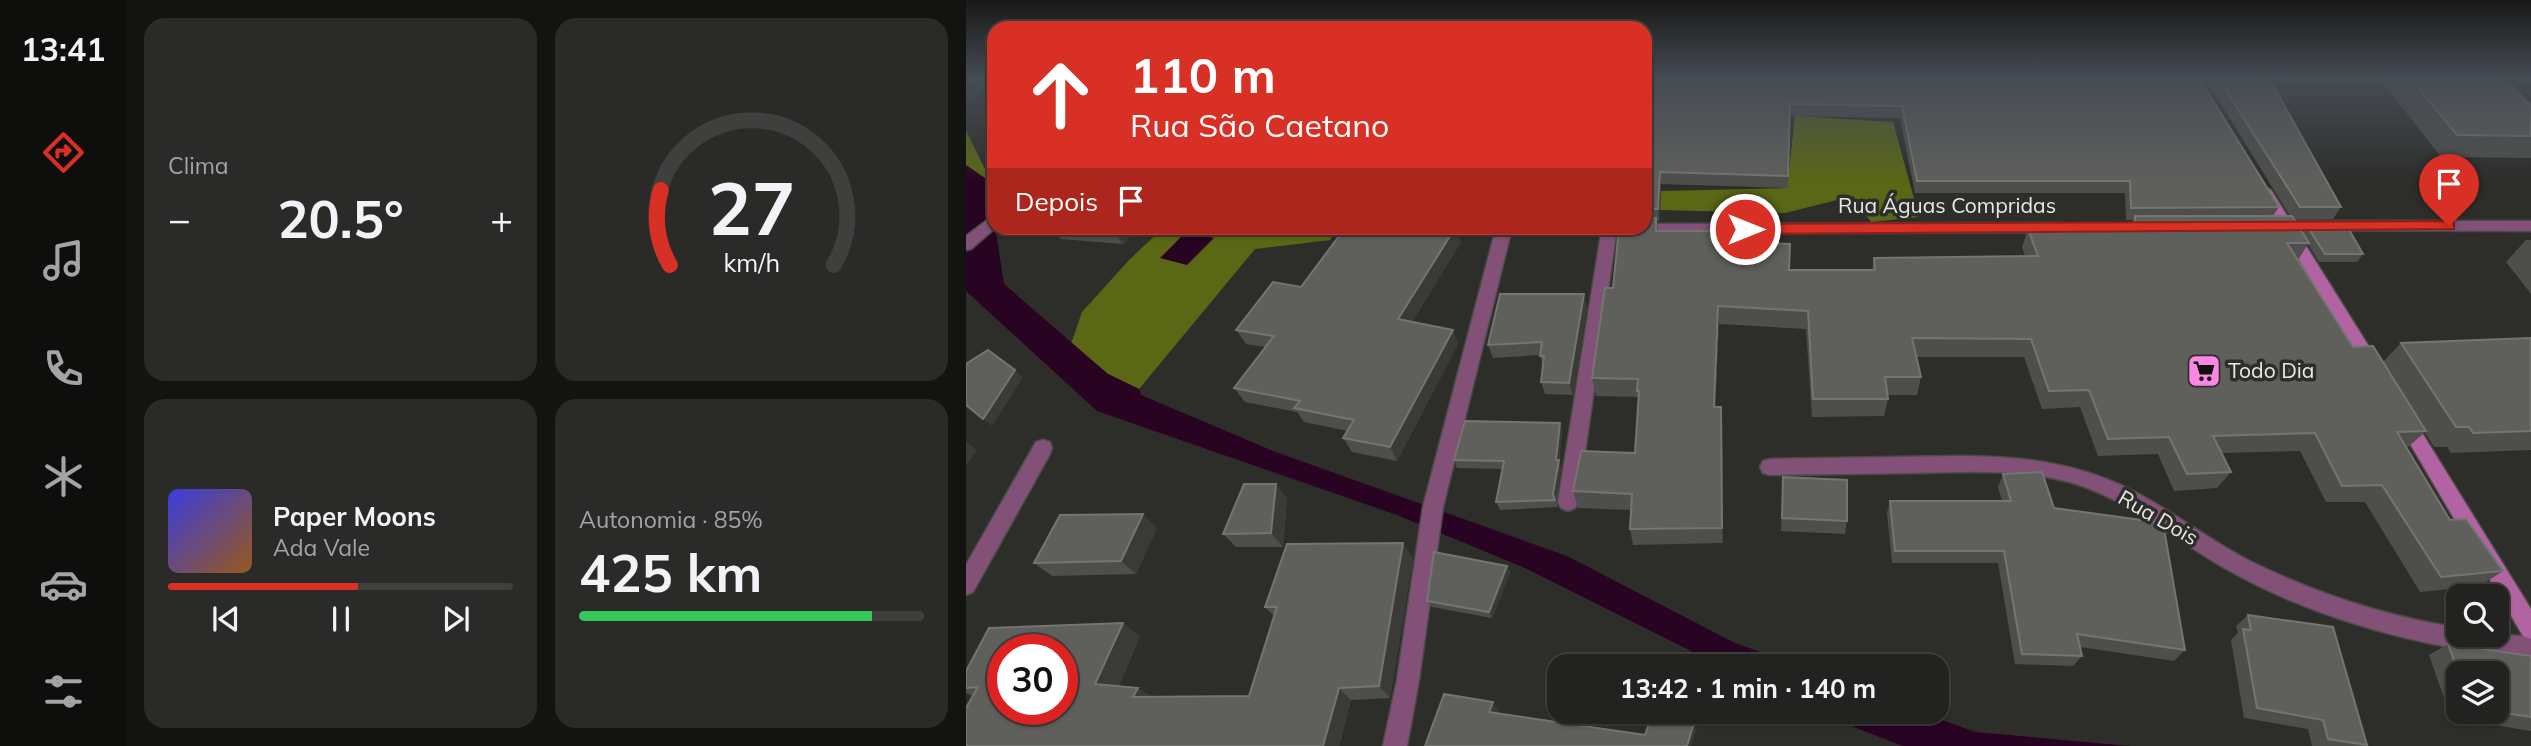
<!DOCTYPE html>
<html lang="pt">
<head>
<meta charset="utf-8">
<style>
	body { margin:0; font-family:Mulish,sans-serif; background:#2a2a29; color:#f1f3f6; height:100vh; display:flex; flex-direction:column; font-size:26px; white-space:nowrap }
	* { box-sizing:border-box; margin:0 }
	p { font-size:23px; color:#a2a4a5 }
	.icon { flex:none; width:38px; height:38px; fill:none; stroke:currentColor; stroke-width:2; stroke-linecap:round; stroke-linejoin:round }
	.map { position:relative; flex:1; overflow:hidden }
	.panel { display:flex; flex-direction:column; gap:18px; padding:18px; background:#131312; width:840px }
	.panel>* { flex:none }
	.guide { position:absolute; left:21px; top:21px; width:665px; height:214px; border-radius:21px; box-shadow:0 2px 5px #0004,0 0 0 2px #3f3f3e; background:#d93025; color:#fff; overflow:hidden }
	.controls { position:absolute; left:1480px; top:584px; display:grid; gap:14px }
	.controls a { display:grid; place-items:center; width:63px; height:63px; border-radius:14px; background:#222220; box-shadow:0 2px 5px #0004,0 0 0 2px #3f3f3e; font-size:35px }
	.speed { position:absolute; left:21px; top:634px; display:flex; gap:14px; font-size:35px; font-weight:700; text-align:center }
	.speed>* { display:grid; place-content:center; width:91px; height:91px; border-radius:50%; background:#222220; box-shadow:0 2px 5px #0004,0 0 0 2px #3f3f3e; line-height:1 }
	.speed .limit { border:10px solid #d22; background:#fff; color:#111 }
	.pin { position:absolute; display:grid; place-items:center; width:60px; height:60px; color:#fff; margin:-72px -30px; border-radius:50% 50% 50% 0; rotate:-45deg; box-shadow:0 0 7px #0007 }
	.pin .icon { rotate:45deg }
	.me { position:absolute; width:77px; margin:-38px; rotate:90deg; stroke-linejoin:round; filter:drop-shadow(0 0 5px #0008) }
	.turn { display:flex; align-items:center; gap:24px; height:147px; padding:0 28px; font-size:32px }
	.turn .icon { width:91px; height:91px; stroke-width:2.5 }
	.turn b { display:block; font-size:49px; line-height:60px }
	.then { display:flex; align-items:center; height:66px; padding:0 28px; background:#0003; gap:14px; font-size:26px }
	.big { font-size:52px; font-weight:700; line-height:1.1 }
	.panel .tile { flex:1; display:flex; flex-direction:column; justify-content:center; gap:10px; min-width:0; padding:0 24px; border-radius:21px; background:#2a2a29 }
	.panel .dial { align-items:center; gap:0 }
	.dial svg { height:182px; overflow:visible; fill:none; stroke:#3f3f3e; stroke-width:7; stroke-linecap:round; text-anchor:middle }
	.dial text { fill:#f1f3f6; stroke:none }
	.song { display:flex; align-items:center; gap:21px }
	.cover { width:84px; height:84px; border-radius:10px; background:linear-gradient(135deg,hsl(240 70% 55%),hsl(30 70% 35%)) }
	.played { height:7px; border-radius:4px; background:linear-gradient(90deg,#d93025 55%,#3f3f3e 55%) }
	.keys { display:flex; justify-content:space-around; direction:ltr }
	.heat { display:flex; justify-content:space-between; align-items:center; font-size:38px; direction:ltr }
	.charge { height:10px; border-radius:5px; background:linear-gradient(90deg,#34c759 85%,#3f3f3e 0) }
	.panel .tiles { flex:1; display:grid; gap:18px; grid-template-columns:repeat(2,1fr) }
	.trip { position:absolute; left:581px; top:654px; width:402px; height:70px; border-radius:21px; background:#222220; box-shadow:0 2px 5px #0004,0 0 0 2px #3f3f3e; font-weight:700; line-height:70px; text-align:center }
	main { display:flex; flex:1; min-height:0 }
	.tabs { display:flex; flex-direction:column; width:126px; justify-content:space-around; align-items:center; background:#0e0e0d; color:#a2a4a5 }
	.tabs .icon { width:49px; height:49px }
	.tabs .active { color:#d93025 }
	.tabs b { font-size:32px; color:#f1f3f6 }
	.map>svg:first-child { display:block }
	.forest { fill:#5a6715 }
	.water { fill:#280322 }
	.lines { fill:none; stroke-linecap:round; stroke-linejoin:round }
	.minor-casing { stroke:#4b4c48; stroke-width:3 }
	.secondary-casing { stroke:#4b4c48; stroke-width:3 }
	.minor { fill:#835178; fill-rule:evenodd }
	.secondary { fill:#b263a2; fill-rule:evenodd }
	.wall { fill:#4e4f4c; fill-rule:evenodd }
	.shaded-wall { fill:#3a3b37 }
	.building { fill:#5f605c; stroke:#747572; stroke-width:2; fill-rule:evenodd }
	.route { fill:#d93025; stroke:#8d1f18; stroke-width:2 }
	.labels { text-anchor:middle; stroke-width:7; stroke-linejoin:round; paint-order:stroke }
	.street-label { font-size:21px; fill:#e7e8e5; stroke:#2d2e2a }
	.poi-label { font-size:21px; fill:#e7e8e5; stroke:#2d2e2a; text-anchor:start }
</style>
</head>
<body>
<main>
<nav class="tabs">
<b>13:41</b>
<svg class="icon active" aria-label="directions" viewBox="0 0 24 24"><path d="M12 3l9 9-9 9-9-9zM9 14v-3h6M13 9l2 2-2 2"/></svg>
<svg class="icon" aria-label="music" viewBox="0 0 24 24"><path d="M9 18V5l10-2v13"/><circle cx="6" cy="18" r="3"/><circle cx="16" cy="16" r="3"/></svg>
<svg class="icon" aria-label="phone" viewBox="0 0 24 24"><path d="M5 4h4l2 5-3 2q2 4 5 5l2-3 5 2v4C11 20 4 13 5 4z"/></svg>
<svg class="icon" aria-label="climate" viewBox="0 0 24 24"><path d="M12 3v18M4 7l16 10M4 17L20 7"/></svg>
<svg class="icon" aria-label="car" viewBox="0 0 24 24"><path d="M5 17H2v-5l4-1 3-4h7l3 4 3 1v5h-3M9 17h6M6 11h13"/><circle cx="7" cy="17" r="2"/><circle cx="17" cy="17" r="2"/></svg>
<svg class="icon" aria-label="filters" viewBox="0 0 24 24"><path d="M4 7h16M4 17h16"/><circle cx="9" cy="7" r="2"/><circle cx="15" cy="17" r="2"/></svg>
</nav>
<section class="panel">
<div class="tiles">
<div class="tile"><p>Clima</p>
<div class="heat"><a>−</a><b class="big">20.5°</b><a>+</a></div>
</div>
<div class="tile dial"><svg viewBox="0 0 100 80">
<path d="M14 69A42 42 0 1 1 86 69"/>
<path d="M14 69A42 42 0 0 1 10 36" stroke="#d93025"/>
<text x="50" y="56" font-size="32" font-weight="700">27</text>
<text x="50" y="72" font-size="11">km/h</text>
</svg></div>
<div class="tile">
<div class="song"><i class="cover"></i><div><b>Paper Moons</b><p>Ada Vale</p></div></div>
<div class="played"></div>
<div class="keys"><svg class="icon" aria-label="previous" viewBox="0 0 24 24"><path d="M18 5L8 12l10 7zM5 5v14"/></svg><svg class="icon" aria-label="pause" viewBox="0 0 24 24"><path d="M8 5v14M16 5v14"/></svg><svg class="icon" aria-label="next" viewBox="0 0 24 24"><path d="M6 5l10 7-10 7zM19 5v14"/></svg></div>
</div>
<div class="tile"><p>Autonomia · 85%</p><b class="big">425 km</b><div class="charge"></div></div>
</div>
</section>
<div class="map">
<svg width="1565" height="746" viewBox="0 0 1565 746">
	<rect width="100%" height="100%" fill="#2d2e2a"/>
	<!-- forest -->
	<g class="forest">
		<polygon points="829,116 927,122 953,217 905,222 887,196 819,213 694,210 695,191 821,188"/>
		<polygon points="0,130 28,188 28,200 0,227"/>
		<polygon points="197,228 373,228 364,240 289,249 173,389 142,374 105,344 116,312 164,259"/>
	</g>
	<!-- water -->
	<g class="water">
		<polygon points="0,165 22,180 38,284 142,374 173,389 175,395 307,451 601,556 767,642 834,667 757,667 559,568 431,515 131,411 0,291"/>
		<polygon points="220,232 248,238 221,265 194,258"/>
		<polygon points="849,712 955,712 1009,732 1164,746 937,746"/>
	</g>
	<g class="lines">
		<defs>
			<g id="minor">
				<polygon points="28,215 29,228 5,249 0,250 0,236"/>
				<polygon points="1311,221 1565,221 1565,231 1306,230 1303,226"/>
				<polygon points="1094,223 1102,228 1099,232 650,234 612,502 609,508 602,511 595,508 592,502 636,228 679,228 679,224"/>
				<polygon points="530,228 546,228 477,507 453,680 441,746 417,746 431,680 457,507"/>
				<polygon points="77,440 84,442 86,448 84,454 7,592 0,595 0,565 70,442"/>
				<path d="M993,456c64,0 123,7 180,38 37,20 71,46 109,66 66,33 137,56 211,68v7l38,-1 34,3v22c-105,-11 -210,-37 -303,-89 -50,-28 -96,-68 -152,-86 -52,-16 -109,-12 -163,-11 -48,1 -95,1 -143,2l-7,-2 -3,-6 3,-6 7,-2z"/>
			</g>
			<g id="secondary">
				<polygon points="1300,188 1305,190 1412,361 1415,366 1412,371 1400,371 1293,193"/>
				<polygon points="1439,413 1445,415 1565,609 1565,639 1557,636 1433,425 1430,420 1433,415"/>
			</g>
		</defs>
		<!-- minor casing -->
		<use href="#minor" class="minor-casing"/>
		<!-- secondary casing -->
		<use href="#secondary" class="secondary-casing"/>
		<!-- minor -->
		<use href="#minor" class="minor"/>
		<!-- secondary -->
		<use href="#secondary" class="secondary"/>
	</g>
	<!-- wall -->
	<g class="wall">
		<path d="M679,78h554l80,129 -6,9h17l-85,-138h64l72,129 -8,12h-39l9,14 4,-7 56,28 -6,8h-38l-11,-18 -10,16 55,87 30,15 18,-19 130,-5v112l-80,3 -4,-6h-13l-9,-15 -18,16 43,72 53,51 -23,15 -60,6 -55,-90h-39l-26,-51 -79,2 10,19 -14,16 -43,3 -16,-37 -60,2 -18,-49 -38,2 -18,-52h-108l5,20 -4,18h-30l1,4 -4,17 -72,1 -6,-88 -87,-5 -4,83 7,17 1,119 -90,2 -3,-16 1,-19 -53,-2 -5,-17 62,-38 4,-52 -1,-4 -42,-1 -4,-18 21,-90 32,-60zM824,116l110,2 15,75h210l1,27h7l-2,4 -103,5 -6,18 3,9 -151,2 -2,12h-83l-77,-30 -54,-9 -1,-10h2l2,-37 127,4z"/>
		<polygon points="1413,78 1538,78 1565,106 1565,158 1475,157"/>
		<polygon points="85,228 172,228 157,244 95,239"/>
		<polygon points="396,231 495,242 446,322 487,330 492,344 431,461 386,452 377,438 382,431 338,422 331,412 279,402 268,388 299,347 280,344 270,330 335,287"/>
		<polygon points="1560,240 1565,240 1565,294 1540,262"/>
		<polygon points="621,306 607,395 579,394 575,382 577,366 574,355 527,358 522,345"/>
		<polygon points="594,423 596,431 593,462 595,468 590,501 592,507 534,510 530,502 537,469 491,468 488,460"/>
		<polygon points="1037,474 1088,508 1219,650 1208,661 1114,647 1116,656 1107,666 1049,664 1032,563 926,563 921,513 924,501 1036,501 1032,487"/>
		<polygon points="817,477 881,521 879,534 815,531"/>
		<polygon points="321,498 317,547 270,547 257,534"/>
		<polygon points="191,528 170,574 86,576 68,563"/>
		<polygon points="447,558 424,698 385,700 373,746 0,746 7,696 0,693 0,671 174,636 153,686 187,697 283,696 308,616 299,607"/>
		<polygon points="541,566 544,573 526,618 466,607 461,601"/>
		<polygon points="1282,615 1401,745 1398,746 1346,746 1342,729 1278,718 1265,640 1272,633 1270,626"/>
		<path d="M1482,644l83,12v75l-80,-13 -22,-63zM1493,674l38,38h-38z"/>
	</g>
	<!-- shaded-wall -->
	<g class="shaded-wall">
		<polygon points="11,78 28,78 28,85 0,100 0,83"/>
		<polygon points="694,172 695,184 693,221 692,209"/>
		<polygon points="145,228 172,228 157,244"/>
		<polygon points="489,228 495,242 439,334 432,319"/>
		<polygon points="618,294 621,306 607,395 603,383"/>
		<polygon points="752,306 753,324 748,425 748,407"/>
		<polygon points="487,330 492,344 431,461 424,447"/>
		<polygon points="49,370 57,378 26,426 17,419"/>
		<polygon points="755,407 756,424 757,543 756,528"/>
		<polygon points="594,423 596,431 593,462 595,468 589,502 587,494"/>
		<polygon points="0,441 11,450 0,466"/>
		<polygon points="310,484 321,498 317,547 305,533"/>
		<polygon points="177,514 191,528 170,574 155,561"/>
		<polygon points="437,543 447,558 424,698 413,686"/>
		<polygon points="541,566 544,573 526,618 523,612"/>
		<polygon points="157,623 174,636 149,696 129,684"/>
		<polygon points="172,688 190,699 167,697"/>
		<polygon points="373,688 385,700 373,746 357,746"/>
		<polygon points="527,702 534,713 531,722 523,712"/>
		<polygon points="731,712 736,712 725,746 721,746"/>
	</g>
	<!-- building -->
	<g class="building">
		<polygon points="0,78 11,78 0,83"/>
		<polygon points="679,78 1233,78 1313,207 1165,208 1164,181 951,181 936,106 824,104 822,176 694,172 692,209 679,209"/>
		<polygon points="1252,78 1303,78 1375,207 1334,207"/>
		<polygon points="1444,78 1538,78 1565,106 1565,136 1491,135"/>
		<polygon points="1169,216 1326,216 1343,243 1321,243 1387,347 1407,346 1460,431 1431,432 1484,520 1500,519 1537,571 1475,577 1416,485 1376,486 1349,433 1247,436 1265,472 1221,474 1203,437 1142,439 1123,390 1083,391 1065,339 946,338 955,377 919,377 922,399 847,399 842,311 752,306 748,407 755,407 756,528 664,529 666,494 607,491 615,451 669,453 673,391 671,391 672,379 626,378 639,288 647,288 653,228 679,228 679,218 690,218 690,231 746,231 745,240 824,244 823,270 909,270 908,258 1072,256 1062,229 1169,224"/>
		<polygon points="1341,226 1381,226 1397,254 1359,254"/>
		<polygon points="379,228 396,231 398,228 489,228 432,319 487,330 424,447 377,438 388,420 328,408 334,401 268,388 308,336 270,330 307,282 335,287"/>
		<polygon points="534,294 618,294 603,383 575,382 578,356 574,356 576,342 522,345"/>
		<polygon points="1565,338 1565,431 1507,433 1503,427 1490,427 1435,343"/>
		<polygon points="22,350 49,370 17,419 0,405 0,364"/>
		<polygon points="499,421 594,423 590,460 593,460 587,494 589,500 530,502 538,461 488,460"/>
		<polygon points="1076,472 1088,508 1197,523 1219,650 1111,634 1116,656 1056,654 1038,551 929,551 924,501 1045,501 1037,474"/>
		<polygon points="817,477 881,480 881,521 816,518"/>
		<polygon points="278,484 310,484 305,533 257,534"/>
		<polygon points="177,514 155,561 68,563 94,515"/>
		<path d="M437,543l-24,143 -40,2 -16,58h-357v-38l12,-21 -12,1v-17l23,-43 134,-5 -28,61 43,4 -5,9 116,-1 28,-89h-12l22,-63zM37,649h59v60h-59z"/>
		<polygon points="468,552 541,566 523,612 461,601"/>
		<polygon points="1282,615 1367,627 1401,745 1362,739 1357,720 1291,708 1277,629 1285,630"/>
		<polygon points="1482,644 1565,656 1565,717 1531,712 1531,674 1493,674"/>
		<polygon points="478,694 527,702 523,712 679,735 687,712 731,712 721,746 459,746"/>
	</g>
	<!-- sky -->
	<linearGradient id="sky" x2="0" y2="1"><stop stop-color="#191917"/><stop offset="0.43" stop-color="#464c55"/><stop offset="1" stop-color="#464c55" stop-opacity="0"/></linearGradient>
	<rect width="1565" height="182" fill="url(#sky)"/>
	<!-- route -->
	<polygon class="route" points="1483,221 1488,222 1488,229 779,234 772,229 779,224"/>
	<!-- icons -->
	<defs>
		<symbol id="supermarket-square" viewBox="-11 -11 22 22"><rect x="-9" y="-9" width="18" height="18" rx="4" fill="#fc86e4" stroke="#2d2e2a"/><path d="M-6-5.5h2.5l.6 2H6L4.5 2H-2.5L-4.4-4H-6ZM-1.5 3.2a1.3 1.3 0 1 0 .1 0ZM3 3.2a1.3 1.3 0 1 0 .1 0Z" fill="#111"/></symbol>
	</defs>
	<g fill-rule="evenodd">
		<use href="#supermarket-square" x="1219" y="352" width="38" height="38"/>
	</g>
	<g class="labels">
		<!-- street labels -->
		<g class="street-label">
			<text x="981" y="213">Rua Águas Compridas</text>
			<text transform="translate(1192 518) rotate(30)" y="7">Rua Dois</text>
		</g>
		<!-- poi labels -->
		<g class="poi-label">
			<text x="1262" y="378">Todo Dia</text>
		</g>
	</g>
</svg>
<div class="controls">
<a><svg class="icon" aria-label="search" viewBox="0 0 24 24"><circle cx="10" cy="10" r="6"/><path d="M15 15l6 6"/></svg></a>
<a><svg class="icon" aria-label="layers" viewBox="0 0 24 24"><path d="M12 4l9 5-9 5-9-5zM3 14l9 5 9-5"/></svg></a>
</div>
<div class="speed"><div class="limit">30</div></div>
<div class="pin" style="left:1483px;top:226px;background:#d93025"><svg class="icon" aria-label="arrive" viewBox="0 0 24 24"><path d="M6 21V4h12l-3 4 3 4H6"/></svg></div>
<svg class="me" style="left:779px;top:229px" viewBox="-20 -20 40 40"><circle r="17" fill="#d93025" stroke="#fff" stroke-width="3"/><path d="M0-11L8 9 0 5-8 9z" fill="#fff"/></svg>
<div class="trip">13:42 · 1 min · 140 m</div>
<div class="guide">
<div class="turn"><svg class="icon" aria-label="ahead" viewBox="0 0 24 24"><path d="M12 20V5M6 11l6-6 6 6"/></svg><div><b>110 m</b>Rua São Caetano</div></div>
<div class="then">Depois<svg class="icon" aria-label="arrive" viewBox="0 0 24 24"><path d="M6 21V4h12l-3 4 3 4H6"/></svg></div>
</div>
</div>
</main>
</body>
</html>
